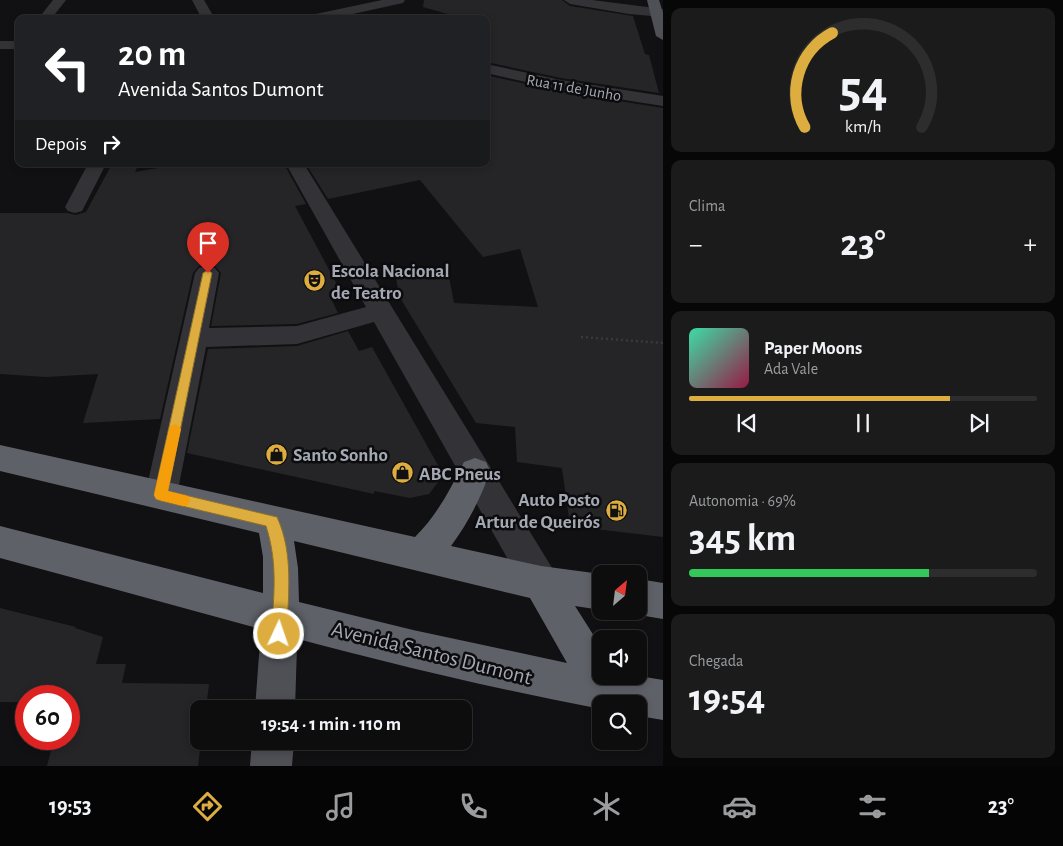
<!DOCTYPE html>
<html lang="pt">
<head>
<meta charset="utf-8">
<style>
	body { margin:0; font-family:"Alegreya Sans",sans-serif; background:#1b1b1c; color:#f1f3f6; height:100vh; display:flex; flex-direction:column; font-size:19px; white-space:nowrap }
	* { box-sizing:border-box; margin:0 }
	p { font-size:16px; color:#9a9c9e }
	.icon { flex:none; width:28px; height:28px; fill:none; stroke:currentColor; stroke-width:2; stroke-linecap:round; stroke-linejoin:round }
	.map { position:relative; flex:1; overflow:hidden }
	.sheet { display:flex; flex-direction:column; gap:8px; padding:8px; background:#070708; width:400px }
	.sheet>* { flex:none }
	.banner { position:absolute; left:15px; top:15px; width:475px; height:152px; border-radius:10px; box-shadow:0 2px 8px #0003,0 0 0 1px #2d2d2e; background:#202124; color:#fff; overflow:hidden }
	.needle { width:32px; rotate:28deg }
	.controls { position:absolute; left:592px; top:565px; display:grid; gap:10px }
	.controls a { display:grid; place-items:center; width:55px; height:55px; border-radius:10px; background:#0d0d0e; box-shadow:0 2px 8px #0003,0 0 0 1px #2d2d2e; font-size:25px }
	.speed { position:absolute; left:15px; top:685px; display:flex; gap:10px; font-size:25px; font-weight:700; text-align:center }
	.speed>* { display:grid; place-content:center; width:65px; height:65px; border-radius:50%; background:#0d0d0e; box-shadow:0 2px 8px #0003,0 0 0 1px #2d2d2e; line-height:1 }
	.speed .limit { border:8px solid #d22; background:#fff; color:#111 }
	.pin { position:absolute; display:grid; place-items:center; width:42px; height:42px; color:#fff; margin:-51px -21px; border-radius:50% 50% 50% 0; rotate:-45deg; box-shadow:0 0 5px #0007 }
	.pin .icon { rotate:45deg }
	.me { position:absolute; width:55px; margin:-28px; rotate:3deg; stroke-linejoin:round; filter:drop-shadow(0 0 4px #0008) }
	.turn { display:flex; align-items:center; gap:18px; height:105px; padding:0 20px; font-size:22px }
	.turn .icon { width:65px; height:65px; stroke-width:2.5 }
	.turn b { display:block; font-size:35px; line-height:42px }
	.then { display:flex; align-items:center; height:48px; padding:0 20px; background:#0003; gap:10px; font-size:19px }
	.big { font-size:38px; font-weight:700; line-height:1.1 }
	.sheet .tile { flex:1; display:flex; flex-direction:column; justify-content:center; gap:8px; min-width:0; padding:0 18px; border-radius:10px; background:#1b1b1c }
	.sheet .dial { align-items:center; gap:0 }
	.dial svg { height:130px; overflow:visible; fill:none; stroke:#2d2d2e; stroke-width:7; stroke-linecap:round; text-anchor:middle }
	.dial text { fill:#f1f3f6; stroke:none }
	.song { display:flex; align-items:center; gap:15px }
	.cover { width:60px; height:60px; border-radius:8px; background:linear-gradient(135deg,hsl(160 70% 55%),hsl(340 70% 35%)) }
	.played { height:5px; border-radius:2px; background:linear-gradient(90deg,#ddae3f 75%,#2d2d2e 75%) }
	.keys { display:flex; justify-content:space-around; direction:ltr }
	.heat { display:flex; justify-content:space-between; align-items:center; font-size:28px; direction:ltr }
	.charge { height:8px; border-radius:4px; background:linear-gradient(90deg,#34c759 69%,#2d2d2e 0) }
	.trip { position:absolute; left:190px; top:700px; width:282px; height:50px; border-radius:10px; background:#0d0d0e; box-shadow:0 2px 8px #0003,0 0 0 1px #2d2d2e; font-weight:700; line-height:50px; text-align:center }
	.tab-bar { display:flex; height:80px; justify-content:space-around; align-items:center; background:#050506; color:#9a9c9e }
	.tab-bar .icon { width:35px; height:35px }
	.tab-bar .active { color:#ddae3f }
	.tab-bar b { font-size:22px; color:#f1f3f6 }
	main { display:flex; flex:1; min-height:0 }
	.map>svg:first-child { display:block }
	.building { fill:#252427 }
	.lines { fill:none; stroke-linecap:round; stroke-linejoin:round }
	.path { stroke:#393a3e; stroke-width:2.5; stroke-dasharray:2 3; stroke-linecap:butt }
	.minor { fill:#333337; fill-rule:evenodd }
	.major { fill:#4f5056; fill-rule:evenodd }
	.highway { fill:#5f6168; fill-rule:evenodd }
	.route { fill:#ddae3f; stroke:#907129 }
	.slow { fill:#f59e0b }
	.labels { text-anchor:middle; stroke-width:5; stroke-linejoin:round; paint-order:stroke }
	.far-street-label { font-size:16px; fill:#a4a8b2; stroke:#0c0c0e }
	.poi-label { font-size:19px; font-weight:bold; fill:#a4a8b2; stroke:#0c0c0e; text-anchor:start }
	.near-street-label { font-size:22px; fill:#a4a8b2; stroke:#0c0c0e }
</style>
</head>
<body>
<main>
<div class="map">
<svg width="663" height="766" viewBox="0 0 663 766">
	<rect width="100%" height="100%" fill="#111113"/>
	<!-- building -->
	<g class="building">
		<polygon points="424,0 562,0 570,6 633,16 645,54 649,55 659,93 561,78 486,62 486,19 465,19 423,7"/>
		<polygon points="486,75 561,92 663,108 663,537 570,526 562,468 517,462 515,427 476,423 399,296 396,277 449,277 454,303 538,307 520,249 483,257 420,180 328,199 306,164 486,164"/>
		<polygon points="112,164 139,164 135,172 181,164 284,164 306,204 295,206 341,292 329,295 338,313 297,324 211,326 221,273 215,266 207,264 199,266 193,273 160,419 83,423 98,374 46,377 0,374 0,213 67,213 76,215 86,212"/>
		<polygon points="348,331 359,351 372,347 439,467 439,481 429,494 410,498 374,491 374,494 187,453 208,349 297,346"/>
		<polygon points="0,608 76,627 75,628 103,637 96,664 126,664 122,683 209,684 206,709 199,709 199,741 201,741 198,766 47,766 54,739 69,739 69,696 26,696 26,702 0,702"/>
	</g>
	<g class="lines">
		<!-- path -->
		<polyline class="path" points="581,337 663,343"/>
		<!-- minor -->
		<g class="minor">
			<polygon points="53,0 66,0 51,19 38,19"/>
			<polygon points="192,0 204,0 215,19 202,19"/>
			<polygon points="382,0 405,0 403,3 330,19 305,19 311,15"/>
			<polygon points="564,0 592,0 663,9 663,17 629,14 570,4"/>
			<rect x="0" y="41" width="19" height="8"/>
			<polygon points="486,64 561,80 663,96 663,106 561,90 486,73"/>
			<polygon points="88,164 106,164 82,211 75,213 68,211 65,207"/>
			<polygon points="286,164 304,164 554,571 559,583 554,595 541,600 528,595 374,322 297,344 206,347 177,495 172,505 161,509 150,505 145,495 195,273 199,268 207,266 215,268 219,273 209,328 297,326 366,307"/>
		</g>
		<!-- major -->
		<g class="major">
			<polygon points="647,0 659,0 663,13 663,40 656,36"/>
			<polygon points="280,597 293,602 298,615 295,709 255,709 262,615 267,602"/>
			<polygon points="252,741 294,741 292,766 250,766"/>
		</g>
		<!-- highway -->
		<g class="highway">
			<path d="M0,445l415,92c22,-22 35,-47 49,-75l11,-4 11,4 4,9c-9,27 -22,52 -39,75l90,20 60,8v36l-26,-4 26,41v29h38l24,4v40l-24,-4v-12h-38v5c-203,-38 -402,-98 -601,-151v-32l263,67v-36l-4,-24 -259,-62zM294,541l236,57 37,65 -154,-33 -114,-28 -1,-34z"/>
			<polygon points="639,579 663,583 663,619 639,615 630,611 639,611"/>
		</g>
	</g>
	<!-- route -->
	<path class="route" d="M208,270l4,3 -44,218 109,26c17,37 11,77 10,117l-3,5 -5,2 -5,-2 -3,-5c3,-38 7,-71 -5,-108l-105,-25 -5,-2 -2,-4 49,-222z"/>
	<!-- slow -->
	<polygon class="slow" points="175,424 179,426 181,429 168,491 188,496 190,500 188,505 183,506 156,499 154,495 169,429 171,426"/>
	<!-- icons -->
	<defs>
		<symbol id="theatre-disc" viewBox="-11 -11 22 22"><circle r="9.5" fill="#ddae3f" stroke="#0c0c0e"/><path d="M-5-5.5Q0-4 5-5.5V0Q5 5 0 6Q-5 5-5 0ZM-3.3-2.5H-1v1.5H-3.3ZM1-2.5H3.3v1.5H1ZM-2.8 1Q0 5.5 2.8 1Z" fill="#111"/></symbol>
		<symbol id="shop-disc" viewBox="-11 -11 22 22"><circle r="9.5" fill="#ddae3f" stroke="#0c0c0e"/><path d="M-5-2.5h2.3a2.7 3.5 0 0 1 5.4 0H5L5.5 6h-11ZM-1.5-2.5h3a1.5 2.3 0 0 0-3 0Z" fill="#111"/></symbol>
		<symbol id="fuel-disc" viewBox="-11 -11 22 22"><circle r="9.5" fill="#ddae3f" stroke="#0c0c0e"/><path d="M-5.5-6h7V0h2V4h1.3V-2.5L3-4.5l.8-.8L6-3V5H2.5V1h-1V6h-7ZM-4.2-4.7v3.2H.2V-4.7Z" fill="#111"/></symbol>
	</defs>
	<g fill-rule="evenodd">
		<use href="#theatre-disc" x="302" y="268" width="25" height="25"/>
		<use href="#shop-disc" x="264" y="442" width="25" height="25"/>
		<use href="#shop-disc" x="390" y="460" width="25" height="25"/>
		<use href="#fuel-disc" x="604" y="498" width="25" height="25"/>
	</g>
	<g class="labels">
		<!-- far-street labels -->
		<g class="far-street-label">
			<text transform="translate(574 87) rotate(10)" y="6">Rua 11 de Junho</text>
		</g>
		<!-- poi labels -->
		<g class="poi-label">
			<text x="331" y="277">Escola Nacional<tspan x="331" dy="22">de Teatro</tspan></text>
			<text x="293" y="461">Santo Sonho</text>
			<text x="419" y="480">ABC Pneus</text>
			<text x="600" y="506" text-anchor="end">Auto Posto<tspan x="600" dy="22">Artur de Queirós</tspan></text>
		</g>
		<!-- near-street labels -->
		<g class="near-street-label">
			<text transform="translate(432 652) rotate(14)" y="8">Avenida Santos Dumont</text>
		</g>
	</g>
</svg>
<div class="controls">
<a><svg class="needle" viewBox="-14 -14 28 28"><path d="M0-13l5 13h-10z" fill="#e53935"/><path d="M0 13l5-13h-10z" fill="#9a9c9e"/></svg></a>
<a><svg class="icon" aria-label="sound" viewBox="0 0 24 24"><path d="M4 9h4l5-4v14l-5-4H4zM17 9q2 3 0 6"/></svg></a>
<a><svg class="icon" aria-label="search" viewBox="0 0 24 24"><circle cx="10" cy="10" r="6"/><path d="M15 15l6 6"/></svg></a>
</div>
<div class="speed"><div class="limit">60</div></div>
<div class="pin" style="left:208px;top:273px;background:#d93025"><svg class="icon" aria-label="arrive" viewBox="0 0 24 24"><path d="M6 21V4h12l-3 4 3 4H6"/></svg></div>
<svg class="me" style="left:279px;top:634px" viewBox="-20 -20 40 40"><circle r="17" fill="#ddae3f" stroke="#fff" stroke-width="3"/><path d="M0-11L8 9 0 5-8 9z" fill="#fff"/></svg>
<div class="trip">19:54 · 1 min · 110 m</div>
<div class="banner">
<div class="turn"><svg class="icon" aria-label="left" viewBox="0 0 24 24"><path d="M17 20v-9H6M10 6l-5 5 5 5"/></svg><div><b>20 m</b>Avenida Santos Dumont</div></div>
<div class="then">Depois<svg class="icon" aria-label="right" viewBox="0 0 24 24"><path d="M7 20v-9h11M14 6l5 5-5 5"/></svg></div>
</div>
</div>
<section class="sheet">
<div class="tile dial"><svg viewBox="0 0 100 80">
<path d="M14 69A42 42 0 1 1 86 69"/>
<path d="M14 69A42 42 0 0 1 31 11" stroke="#ddae3f"/>
<text x="50" y="56" font-size="32" font-weight="700">54</text>
<text x="50" y="72" font-size="11">km/h</text>
</svg></div>
<div class="tile"><p>Clima</p>
<div class="heat"><a>−</a><b class="big">23°</b><a>+</a></div>
</div>
<div class="tile">
<div class="song"><i class="cover"></i><div><b>Paper Moons</b><p>Ada Vale</p></div></div>
<div class="played"></div>
<div class="keys"><svg class="icon" aria-label="previous" viewBox="0 0 24 24"><path d="M18 5L8 12l10 7zM5 5v14"/></svg><svg class="icon" aria-label="pause" viewBox="0 0 24 24"><path d="M8 5v14M16 5v14"/></svg><svg class="icon" aria-label="next" viewBox="0 0 24 24"><path d="M6 5l10 7-10 7zM19 5v14"/></svg></div>
</div>
<div class="tile"><p>Autonomia · 69%</p><b class="big">345 km</b><div class="charge"></div></div>
<div class="tile"><p>Chegada</p><b class="big">19:54</b></div>
</section>
</main>
<nav class="tab-bar">
<b>19:53</b>
<svg class="icon active" aria-label="directions" viewBox="0 0 24 24"><path d="M12 3l9 9-9 9-9-9zM9 14v-3h6M13 9l2 2-2 2"/></svg>
<svg class="icon" aria-label="music" viewBox="0 0 24 24"><path d="M9 18V5l10-2v13"/><circle cx="6" cy="18" r="3"/><circle cx="16" cy="16" r="3"/></svg>
<svg class="icon" aria-label="phone" viewBox="0 0 24 24"><path d="M5 4h4l2 5-3 2q2 4 5 5l2-3 5 2v4C11 20 4 13 5 4z"/></svg>
<svg class="icon" aria-label="climate" viewBox="0 0 24 24"><path d="M12 3v18M4 7l16 10M4 17L20 7"/></svg>
<svg class="icon" aria-label="car" viewBox="0 0 24 24"><path d="M5 17H2v-5l4-1 3-4h7l3 4 3 1v5h-3M9 17h6M6 11h13"/><circle cx="7" cy="17" r="2"/><circle cx="17" cy="17" r="2"/></svg>
<svg class="icon" aria-label="filters" viewBox="0 0 24 24"><path d="M4 7h16M4 17h16"/><circle cx="9" cy="7" r="2"/><circle cx="15" cy="17" r="2"/></svg>
<b>23°</b>
</nav>
</body>
</html>
